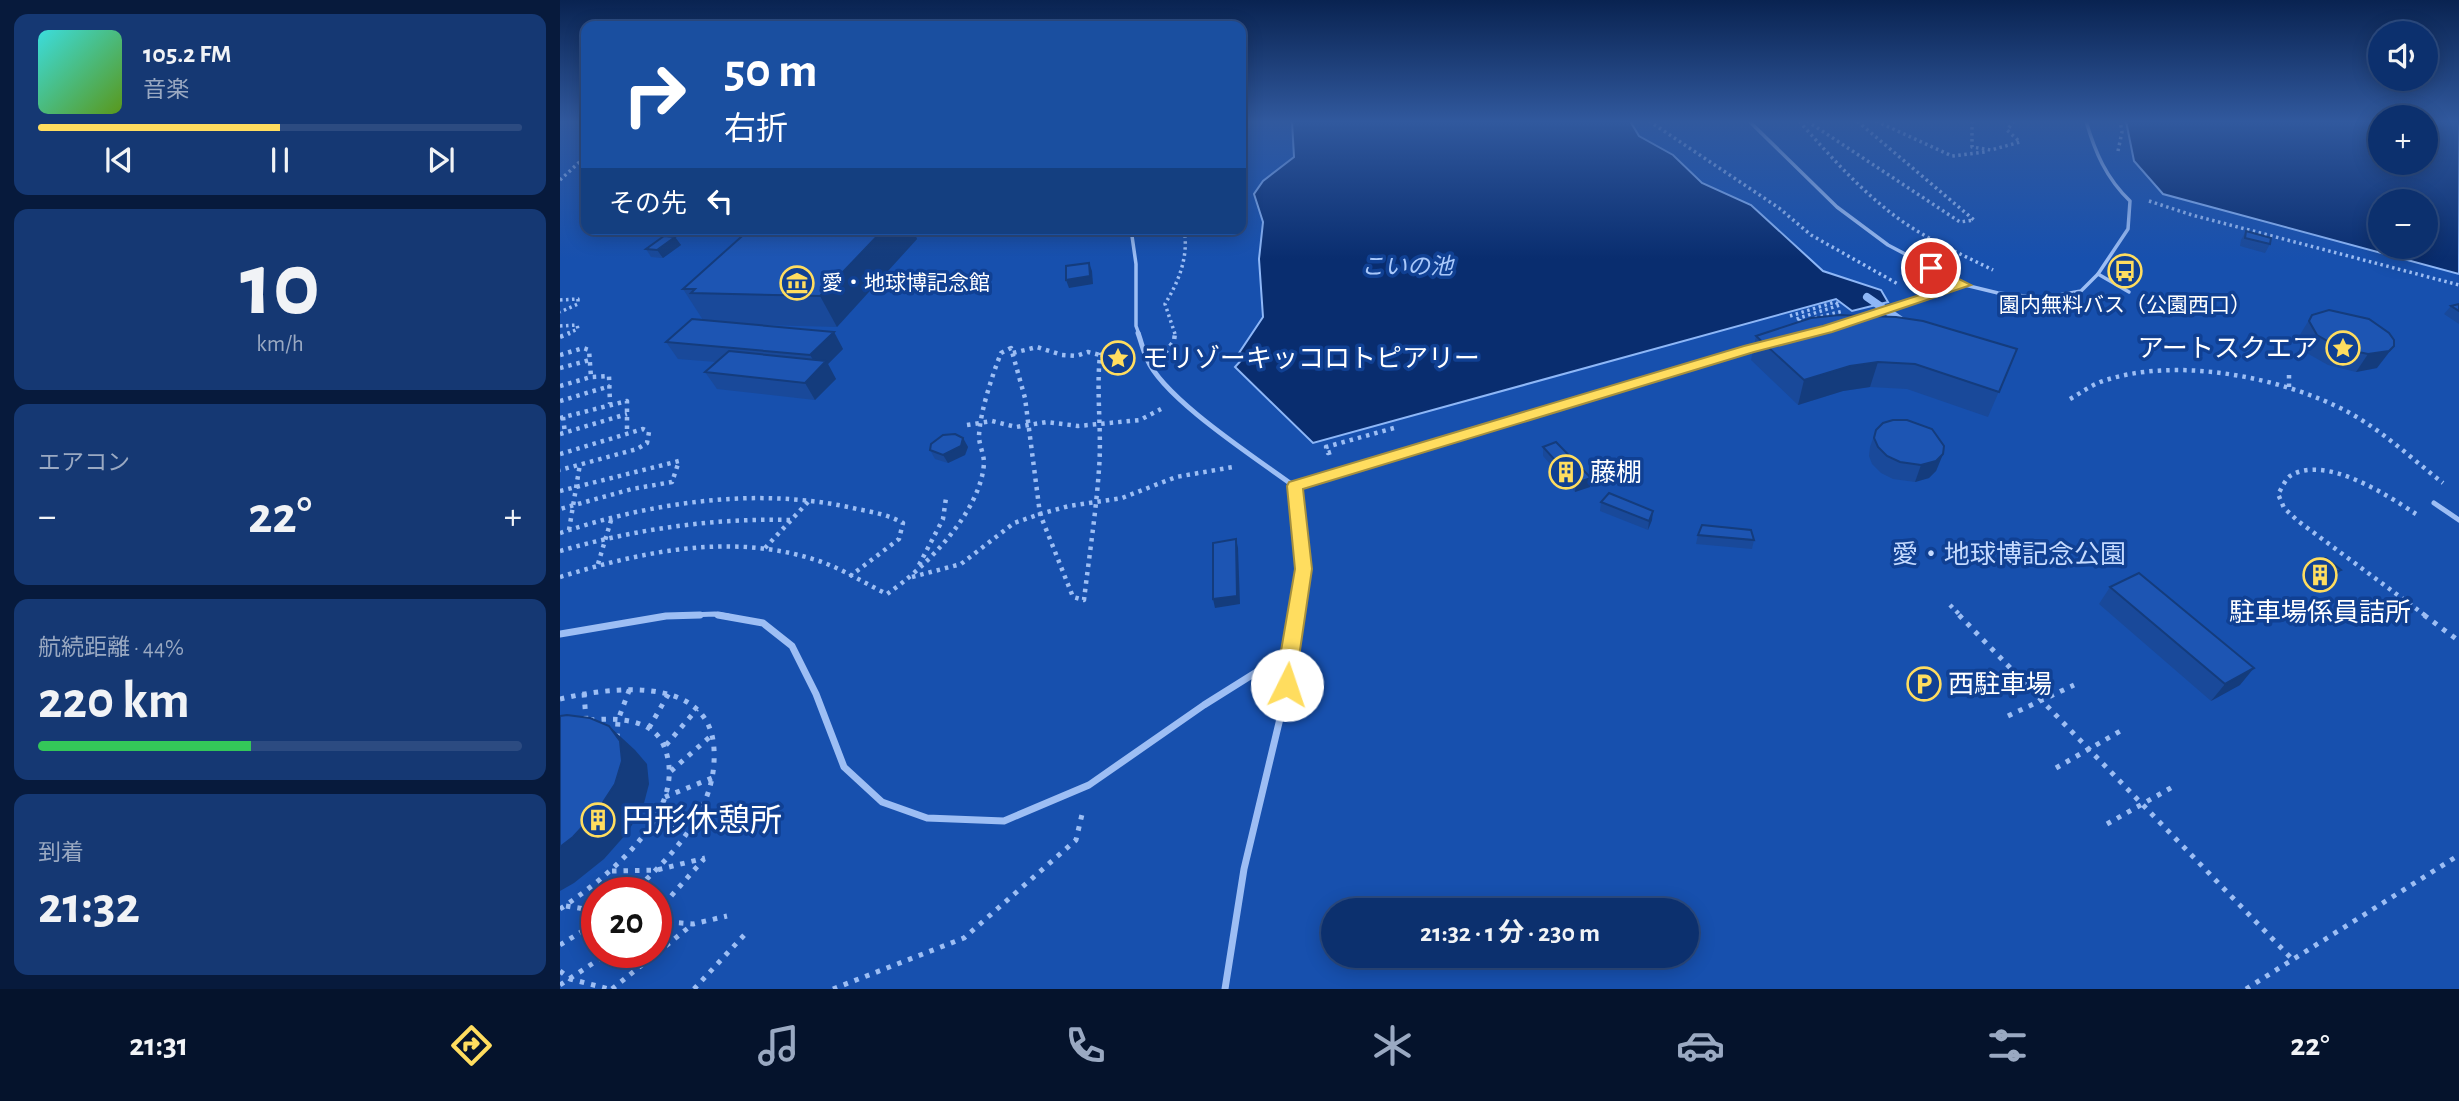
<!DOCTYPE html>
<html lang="ja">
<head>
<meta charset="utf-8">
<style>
	body { margin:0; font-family:"Alegreya Sans","Noto Sans JP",sans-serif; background:#153873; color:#f1f3f6; height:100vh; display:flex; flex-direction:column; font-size:26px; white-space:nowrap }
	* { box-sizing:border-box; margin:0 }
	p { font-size:23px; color:#9aa9c2 }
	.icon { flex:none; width:38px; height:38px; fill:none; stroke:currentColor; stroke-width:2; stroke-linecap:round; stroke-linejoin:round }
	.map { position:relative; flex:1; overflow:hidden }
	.details { display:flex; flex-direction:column; gap:14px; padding:14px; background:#071a3c; width:560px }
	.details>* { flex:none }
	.banner { position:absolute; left:21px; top:21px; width:665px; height:214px; border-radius:14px; box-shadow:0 4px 18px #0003,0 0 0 2px #2c4b81; background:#1a4fa0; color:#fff; overflow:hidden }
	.fabs { position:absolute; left:1808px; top:21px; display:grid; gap:14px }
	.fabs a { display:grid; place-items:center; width:70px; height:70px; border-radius:50%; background:#0c306e; box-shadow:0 4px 18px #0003,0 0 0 2px #2c4b81; font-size:35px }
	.speed { position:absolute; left:21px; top:877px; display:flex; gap:14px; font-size:35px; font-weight:700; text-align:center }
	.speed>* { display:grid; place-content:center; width:91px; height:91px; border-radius:50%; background:#0c306e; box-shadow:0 4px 18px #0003,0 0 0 2px #2c4b81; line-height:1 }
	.speed .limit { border:10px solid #d22; background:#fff; color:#111 }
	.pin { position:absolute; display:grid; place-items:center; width:60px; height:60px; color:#fff; margin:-30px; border:4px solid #fff; border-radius:50%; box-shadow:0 2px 7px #0007 }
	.me { position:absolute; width:77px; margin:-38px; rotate:4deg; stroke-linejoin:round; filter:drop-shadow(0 0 5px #0008) }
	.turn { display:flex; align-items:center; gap:24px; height:147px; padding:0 28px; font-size:32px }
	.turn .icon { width:91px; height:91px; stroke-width:2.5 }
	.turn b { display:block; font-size:49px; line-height:60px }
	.then { display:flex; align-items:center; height:66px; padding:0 28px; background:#0003; gap:14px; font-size:26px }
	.big { font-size:52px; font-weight:700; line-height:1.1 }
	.details .card { flex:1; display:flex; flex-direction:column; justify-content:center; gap:10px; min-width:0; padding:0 24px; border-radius:14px; background:#153873 }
	.details .dial { align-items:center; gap:0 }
	.dial b { font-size:91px; line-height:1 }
	.song { display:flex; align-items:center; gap:21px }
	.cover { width:84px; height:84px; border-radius:10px; background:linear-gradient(135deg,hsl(180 70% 55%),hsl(90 70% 35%)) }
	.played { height:7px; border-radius:4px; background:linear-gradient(90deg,#ffdd5f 50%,#2c4b81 50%) }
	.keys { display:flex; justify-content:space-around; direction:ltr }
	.heat { display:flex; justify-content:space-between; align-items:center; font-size:38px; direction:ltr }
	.charge { height:10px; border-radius:5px; background:linear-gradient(90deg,#34c759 44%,#2c4b81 0) }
	.trip { position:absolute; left:761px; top:898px; width:378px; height:70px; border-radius:35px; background:#0c306e; box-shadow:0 4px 18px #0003,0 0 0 2px #2c4b81; font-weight:700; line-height:70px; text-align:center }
	.tabs { display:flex; height:112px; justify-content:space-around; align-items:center; background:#05132c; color:#9aa9c2 }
	.tabs .icon { width:49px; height:49px }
	.tabs .current { color:#ffdd5f }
	.tabs b { font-size:32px; color:#f1f3f6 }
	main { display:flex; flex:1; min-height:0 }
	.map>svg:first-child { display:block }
	.green { fill:#1750ae; fill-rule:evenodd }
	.water { fill:#092d6f; stroke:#8eb7f7; stroke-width:2; fill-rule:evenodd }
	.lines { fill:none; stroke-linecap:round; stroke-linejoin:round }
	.stream { stroke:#8eb7f7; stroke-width:8 }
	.path-far2 { stroke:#9dbef4; stroke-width:3.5; stroke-dasharray:2.5 3.5; stroke-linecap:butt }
	.path-far1 { stroke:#9dbef4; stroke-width:4.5; stroke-dasharray:3.5 5; stroke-linecap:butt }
	.path { stroke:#9dbef4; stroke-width:5; stroke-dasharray:4.5 7; stroke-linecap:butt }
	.lane-far2 { stroke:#9dbef4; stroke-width:3.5 }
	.lane-far1 { stroke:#9dbef4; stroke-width:5 }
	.lane { stroke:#9dbef4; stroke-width:7 }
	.wall { fill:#19499a }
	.shaded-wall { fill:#143c7d }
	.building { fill:#1d55b3; stroke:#143c7d; stroke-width:2 }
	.route { fill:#ffdd5f; stroke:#a6903e; stroke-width:2 }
	.labels { text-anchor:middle; stroke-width:7; stroke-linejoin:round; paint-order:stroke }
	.far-poi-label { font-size:21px; fill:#fff; stroke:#104093; text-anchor:start }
	.far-water-label { font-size:23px; font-style:italic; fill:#a9c8fa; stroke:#104093 }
	.poi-label { font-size:26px; fill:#fff; stroke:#104093; text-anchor:start }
	.park-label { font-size:26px; fill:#c5dafe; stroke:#104093 }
	.near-poi-label { font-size:32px; fill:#fff; stroke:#104093; text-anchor:start }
</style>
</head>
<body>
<main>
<section class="details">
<div class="card">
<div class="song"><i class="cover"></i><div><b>105.2 FM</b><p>音楽</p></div></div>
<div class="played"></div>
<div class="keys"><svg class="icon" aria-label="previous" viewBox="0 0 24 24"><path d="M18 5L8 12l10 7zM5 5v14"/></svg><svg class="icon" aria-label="pause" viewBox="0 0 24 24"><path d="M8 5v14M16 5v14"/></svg><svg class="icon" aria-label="next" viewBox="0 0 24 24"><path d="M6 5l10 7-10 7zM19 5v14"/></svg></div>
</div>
<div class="card dial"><b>10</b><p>km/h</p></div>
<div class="card"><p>エアコン</p>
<div class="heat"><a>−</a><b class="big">22°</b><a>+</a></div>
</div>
<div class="card"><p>航続距離 · 44%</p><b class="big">220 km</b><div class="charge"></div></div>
<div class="card"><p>到着</p><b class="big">21:32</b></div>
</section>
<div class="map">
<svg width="1899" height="989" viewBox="0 0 1899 989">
	<rect width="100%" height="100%" fill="#104093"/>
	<!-- green -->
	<path class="green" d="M0,121h26v108h655v-108h1139v42h46v-42h33v868h-1899zM1820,201h46v46h-46zM37,892h59v60h-59zM774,910h353v46h-353z"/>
	<!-- water -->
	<g class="water">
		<polygon points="732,121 1070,121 1079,136 1113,155 1142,183 1191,205 1263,271 1321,290 1328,302 1292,311 1276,299 753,443 675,367 686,355 679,353 703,317 699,259 703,222 694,194 703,181 734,157"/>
		<path d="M1566,121h254v42h46v-42h33v153l-296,-80 -29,-33zM1820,201h46v46h-46z"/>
	</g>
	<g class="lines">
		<!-- stream -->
		<polyline class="stream" points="1307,297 1346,324"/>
		<!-- path-far2 -->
		<g class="path-far2">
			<polyline points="1089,121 1219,208 1251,235 1338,284"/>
			<path d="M1239,121c31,35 62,70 100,98 29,21 62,35 94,51"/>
			<polyline points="1247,121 1400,222 1414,220 1297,121"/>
			<polyline points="1316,121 1392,156 1425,152"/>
			<polyline points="1412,121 1412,147 1431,150 1460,142 1447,130 1454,121"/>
			<polyline points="1558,151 1562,132 1560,121"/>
			<polyline points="0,180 26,156"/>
			<polyline points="1589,201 1632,215 1899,285"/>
			<polyline points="0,300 18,299 18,304 0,312"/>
			<polyline points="1230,316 1275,302 1280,305 1236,319 1243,322"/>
			<polyline points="1255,318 1283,311"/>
			<polyline points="0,326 17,325 18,329 6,334"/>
			<path d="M615,334l-10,-30c14,-23 24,-48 19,-75"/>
		</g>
		<!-- path-far1 -->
		<g class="path-far1">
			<polyline points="0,337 10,333"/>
			<polyline points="453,353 477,347 502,355 516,356 528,352 540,355"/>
			<polyline points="605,353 614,341 615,333"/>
			<polyline points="0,355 23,348 29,350 31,377"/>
			<polyline points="0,368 30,360"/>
			<polyline points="1729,375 1729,388"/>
			<polyline points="0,386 31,377 49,376 50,404"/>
			<path d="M1510,399c11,-6 21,-14 33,-18 73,-25 179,-4 245,31 35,19 64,47 95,71"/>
			<polyline points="0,401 50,386"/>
			<polyline points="3,417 5,433"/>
			<polyline points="0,418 67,401 67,434"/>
			<polyline points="407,425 432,421 456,427 487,422 518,426 580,420 601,409"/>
			<polyline points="0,434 67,414"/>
			<polyline points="771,452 768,453 766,447 834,428"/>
			<polyline points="0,454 83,429 89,432 87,443 77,449 0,470"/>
			<polyline points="0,491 119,461 112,482 72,489 0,509"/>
			<path d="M1856,514c-29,-19 -91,-60 -126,-38 -5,4 -8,12 -12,18l6,14 14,13 128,95"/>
			<polyline points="9,530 20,464"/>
			<path d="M0,533c93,-31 200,-47 297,-24 16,3 32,6 46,14l-4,16 -50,38"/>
			<polyline points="205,548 248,502"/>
			<path d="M0,551c76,-22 152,-33 231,-31"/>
			<polyline points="38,564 52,517"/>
			<polyline points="359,565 383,519 386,498"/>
			<path d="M0,577c84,-26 173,-45 259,-16 24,8 45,22 68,33 38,-26 94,-82 97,-131 0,-9 -5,-18 -5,-27 1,-24 13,-60 22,-83l10,-5 14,50 15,116 33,83 11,3c5,-43 12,-87 15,-131 3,-38 -3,-76 1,-114l24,-5"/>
			<polyline points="352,577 401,564 454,523 480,514 509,506 562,498 616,477 673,467"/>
			<polyline points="1390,605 1401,616"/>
		</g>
		<!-- path -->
		<g class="path">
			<polyline points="1399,615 1733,960"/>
			<polyline points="1864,615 1899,641"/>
			<polyline points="24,693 26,720"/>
			<path d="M0,699c50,-12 150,-25 154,50 1,18 -2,35 -9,52 -15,36 -44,65 -72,91"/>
			<polyline points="1448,716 1514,685"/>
			<polyline points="89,728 109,693"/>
			<polyline points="57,738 58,720 70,688"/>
			<polyline points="106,745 137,709"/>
			<polyline points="1496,768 1562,730"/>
			<polyline points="111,771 152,735"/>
			<polyline points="105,797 152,778"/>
			<polyline points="1547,824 1616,785"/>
			<polyline points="87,831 132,822"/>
			<polyline points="52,871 97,870 145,858"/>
			<polyline points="6,906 37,911"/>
			<path d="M0,909c48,-32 133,-100 103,-165 -12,-26 -48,-26 -72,-24"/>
			<polyline points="96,913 144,859"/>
			<polyline points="96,921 133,924 167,916"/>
			<polyline points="0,945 37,922"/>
			<polyline points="0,971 10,979 49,989"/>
			<polyline points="0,985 50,952"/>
			<polyline points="52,989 133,924"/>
			<polyline points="134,989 187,932"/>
			<polyline points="273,989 404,938 516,840 523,810"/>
			<polyline points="1686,989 1899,855"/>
		</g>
		<!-- lane-far2 -->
		<g class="lane-far2">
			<polyline points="1189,121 1277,207 1328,245 1404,285"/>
			<polyline points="571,229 576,264 576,326 579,334"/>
			<polyline points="1538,274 1569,292"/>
			<path d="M1301,317l104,-32 33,8 45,5 38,-7 17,-17 30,-45 2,-28c-24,-23 -35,-49 -44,-80"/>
		</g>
		<!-- lane-far1 -->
		<g class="lane-far1">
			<path d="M578,333c3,8 5,17 9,26 17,40 109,99 147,127"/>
			<polyline points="1874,503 1899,520"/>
			<polyline points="104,616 155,614 168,616"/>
			<polyline points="735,616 743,569 734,486 1198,347"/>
		</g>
		<!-- lane -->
		<g class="lane">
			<polyline points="158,615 203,623 232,646 256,694 284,767 322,802 367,818 444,821 529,785 644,705 730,651"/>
			<polyline points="0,634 106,616 140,615"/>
			<polyline points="665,989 684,869 728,685 736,615"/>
		</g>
	</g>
	<!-- wall -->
	<g class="wall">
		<polygon points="187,229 353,229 357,239 277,327 198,325 274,332 283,349 268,364 276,379 255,400 157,389 145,372 156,362 118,359 106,342 149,321 143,320 123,289 188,231"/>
		<polygon points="1686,231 1710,244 1705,253 1680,246 1681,240"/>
		<polygon points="115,237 121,245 103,258 91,257 86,249"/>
		<polygon points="1899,304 1899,324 1884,314 1891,306"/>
		<polygon points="1752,315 1809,319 1817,368 1796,372 1768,365 1745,352 1738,338"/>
		<polygon points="1196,336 1457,349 1428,417 1347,389 1310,387 1283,391 1238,405 1191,360"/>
		<polygon points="1316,430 1383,454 1376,471 1369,478 1355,482 1333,479 1321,473 1312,464 1309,456 1310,447"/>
		<polygon points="403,438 408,447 405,455 388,463 375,459 370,450"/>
		<polygon points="983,447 1031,478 1030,487 1015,492 983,456"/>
		<polygon points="1041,502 1092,520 1088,530 1040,511"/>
		<polygon points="1138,535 1194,540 1192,549 1136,544"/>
		<polygon points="1755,562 1781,570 1774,578 1763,583 1747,571"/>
		<polygon points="1550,587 1680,685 1651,701 1539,604"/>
	</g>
	<!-- shaded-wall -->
	<g class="shaded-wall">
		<polygon points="324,229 353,229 357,239 277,327 260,296"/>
		<polygon points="115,237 121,245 103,258 97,250"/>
		<polygon points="529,263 532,271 533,284 509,288 506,280"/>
		<polygon points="274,332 283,349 268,364 276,379 255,400 245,383 259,369 250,355"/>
		<polygon points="1834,346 1817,368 1796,372 1808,354"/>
		<polygon points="1318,362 1310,387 1283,391 1238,405 1244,380 1290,366"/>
		<polygon points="403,438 408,447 405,455 388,463 383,455"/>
		<polygon points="1383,454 1376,471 1369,478 1355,482 1361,465"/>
		<polygon points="1031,478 1030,487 1015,492 1016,483"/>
		<polygon points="1093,511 1092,520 1088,530 1089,521"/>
		<polygon points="676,539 678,548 680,604 655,608 653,599"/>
		<polygon points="1781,570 1774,578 1763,583 1770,574"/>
		<polygon points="1694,668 1680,685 1651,701 1665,684"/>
		<polygon points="49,726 75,750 87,764 89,784 83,807 67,833 44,859 14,883 0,891 0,847"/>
	</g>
	<!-- building -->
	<g class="building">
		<polygon points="190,229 324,229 260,296 131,293 135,289 123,289"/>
		<polygon points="1686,231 1711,238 1710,244 1685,238"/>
		<polygon points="104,236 115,237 97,250 86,249"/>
		<polygon points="529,263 530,276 506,280 506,266"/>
		<polygon points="1899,304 1899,311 1891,306"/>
		<polygon points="1769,310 1809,319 1829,333 1834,340 1834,346 1829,351 1808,354 1780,348 1757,335 1749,321 1752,315"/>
		<polygon points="1279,315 1336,317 1363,321 1457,349 1439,392 1355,364 1318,362 1290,366 1244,380 1196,336 1251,318"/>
		<polygon points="132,319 274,332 250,355 106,342"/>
		<polygon points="169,351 266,361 245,383 145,372"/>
		<polygon points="1333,420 1347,420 1372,429 1384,446 1383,454 1376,461 1361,465 1340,462 1327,456 1318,447 1314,438 1316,430 1323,423"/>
		<polygon points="395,434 403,438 401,446 383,455 370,450 371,444 383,435"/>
		<polygon points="996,442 1031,478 1016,483 983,447"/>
		<polygon points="1049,493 1093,511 1089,521 1041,502"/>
		<polygon points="1142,525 1191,530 1194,540 1138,535"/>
		<polygon points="676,539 677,596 653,599 653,543"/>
		<polygon points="1766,558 1781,570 1770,574 1755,562"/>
		<polygon points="1579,573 1694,668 1665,684 1550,587"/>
		<polygon points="7,715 30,718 49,726 60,741 62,761 55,784 38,810 13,837 0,847 0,716"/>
	</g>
	<!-- sky -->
	<linearGradient id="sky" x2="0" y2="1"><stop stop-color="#092351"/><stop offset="0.47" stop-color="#31599e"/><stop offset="1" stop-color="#31599e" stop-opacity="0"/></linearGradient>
	<rect width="1899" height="259" fill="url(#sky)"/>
	<!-- route -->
	<polygon class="route" points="1371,265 1411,285 1272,332 1194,352 743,489 752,569 734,691 727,693 721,691 718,685 721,651 735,569 727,486 729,482 1184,346 1263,326 1394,284 1367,271 1365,268"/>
	<!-- icons -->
	<defs>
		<symbol id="bus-ring" viewBox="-11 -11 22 22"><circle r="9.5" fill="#104093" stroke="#ffdd5f" stroke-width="1.5"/><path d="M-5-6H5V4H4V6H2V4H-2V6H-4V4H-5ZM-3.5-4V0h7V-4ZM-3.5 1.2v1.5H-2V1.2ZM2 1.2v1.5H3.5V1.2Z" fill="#ffdd5f"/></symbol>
		<symbol id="museum-ring" viewBox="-11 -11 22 22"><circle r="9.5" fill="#104093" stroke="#ffdd5f" stroke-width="1.5"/><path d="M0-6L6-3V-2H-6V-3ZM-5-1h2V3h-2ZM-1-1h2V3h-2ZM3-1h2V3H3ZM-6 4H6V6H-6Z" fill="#ffdd5f"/></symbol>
		<symbol id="sight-ring" viewBox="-11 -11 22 22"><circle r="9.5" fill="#104093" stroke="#ffdd5f" stroke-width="1.5"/><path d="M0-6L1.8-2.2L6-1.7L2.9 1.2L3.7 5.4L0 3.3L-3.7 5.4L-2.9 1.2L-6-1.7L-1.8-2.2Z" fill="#ffdd5f"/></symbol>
		<symbol id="building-ring" viewBox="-11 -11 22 22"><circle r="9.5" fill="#104093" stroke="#ffdd5f" stroke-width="1.5"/><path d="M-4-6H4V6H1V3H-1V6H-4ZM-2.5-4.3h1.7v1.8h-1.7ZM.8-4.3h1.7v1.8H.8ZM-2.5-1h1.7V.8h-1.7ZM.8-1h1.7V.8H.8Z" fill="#ffdd5f"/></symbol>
		<symbol id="parking-ring" viewBox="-11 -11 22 22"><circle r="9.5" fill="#104093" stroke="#ffdd5f" stroke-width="1.5"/><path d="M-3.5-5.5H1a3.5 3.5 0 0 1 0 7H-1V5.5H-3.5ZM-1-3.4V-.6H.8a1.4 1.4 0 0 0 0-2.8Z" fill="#ffdd5f"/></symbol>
	</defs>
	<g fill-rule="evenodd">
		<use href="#bus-ring" x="1546" y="252" width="38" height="38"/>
		<use href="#museum-ring" x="218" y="264" width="38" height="38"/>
		<use href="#sight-ring" x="1764" y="329" width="38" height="38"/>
		<use href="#sight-ring" x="539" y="339" width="38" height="38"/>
		<use href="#building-ring" x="987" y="453" width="38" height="38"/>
		<use href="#building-ring" x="1741" y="556" width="38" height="38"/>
		<use href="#parking-ring" x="1345" y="665" width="38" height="38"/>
		<use href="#building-ring" x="19" y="801" width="38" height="38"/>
	</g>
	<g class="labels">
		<!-- far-poi labels -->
		<g class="far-poi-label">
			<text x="262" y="290">愛・地球博記念館</text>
			<text x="1565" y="312" text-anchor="middle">園内無料バス（公園西口）</text>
		</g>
		<!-- far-water labels -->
		<g class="far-water-label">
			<text x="847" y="274">こいの池</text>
		</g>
		<!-- poi labels -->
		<g class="poi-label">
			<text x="1758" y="357" text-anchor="end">アートスクエア</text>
			<text x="582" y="367">モリゾーキッコロトピアリー</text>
			<text x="1030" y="481">藤棚</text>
			<text x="1760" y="621" text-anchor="middle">駐車場係員詰所</text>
			<text x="1388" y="693">西駐車場</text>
		</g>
		<!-- park labels -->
		<g class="park-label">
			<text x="1449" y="563">愛・地球博記念公園</text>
		</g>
		<!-- near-poi labels -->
		<g class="near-poi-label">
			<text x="62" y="831">円形休憩所</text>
		</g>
	</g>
</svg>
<div class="fabs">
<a><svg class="icon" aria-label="sound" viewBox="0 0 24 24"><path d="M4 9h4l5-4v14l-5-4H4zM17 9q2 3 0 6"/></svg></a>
<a>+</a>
<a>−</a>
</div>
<div class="speed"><div class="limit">20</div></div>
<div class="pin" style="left:1371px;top:268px;background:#d93025"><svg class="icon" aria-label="arrive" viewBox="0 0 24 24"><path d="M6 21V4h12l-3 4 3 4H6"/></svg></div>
<svg class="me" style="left:727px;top:685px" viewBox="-20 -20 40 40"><circle r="19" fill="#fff"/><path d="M0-13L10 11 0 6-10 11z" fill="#ffdd5f"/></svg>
<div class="trip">21:32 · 1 分 · 230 m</div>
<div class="banner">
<div class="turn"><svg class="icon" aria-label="right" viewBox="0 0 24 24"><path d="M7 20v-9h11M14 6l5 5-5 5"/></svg><div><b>50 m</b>右折</div></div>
<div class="then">その先<svg class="icon" aria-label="left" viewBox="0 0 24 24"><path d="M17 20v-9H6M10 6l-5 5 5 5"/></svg></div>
</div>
</div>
</main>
<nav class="tabs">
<b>21:31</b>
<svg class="icon current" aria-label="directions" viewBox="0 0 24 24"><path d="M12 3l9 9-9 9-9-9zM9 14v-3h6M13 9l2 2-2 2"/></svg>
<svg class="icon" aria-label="music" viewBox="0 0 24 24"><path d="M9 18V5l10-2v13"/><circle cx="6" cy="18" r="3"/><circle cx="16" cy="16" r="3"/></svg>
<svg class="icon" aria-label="phone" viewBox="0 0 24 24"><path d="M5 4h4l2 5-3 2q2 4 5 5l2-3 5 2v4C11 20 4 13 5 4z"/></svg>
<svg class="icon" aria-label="climate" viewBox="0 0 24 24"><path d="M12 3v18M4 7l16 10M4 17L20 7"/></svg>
<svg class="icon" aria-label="car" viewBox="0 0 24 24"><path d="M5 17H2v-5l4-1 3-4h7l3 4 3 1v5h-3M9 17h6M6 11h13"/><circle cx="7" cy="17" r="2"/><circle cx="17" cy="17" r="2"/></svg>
<svg class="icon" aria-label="filters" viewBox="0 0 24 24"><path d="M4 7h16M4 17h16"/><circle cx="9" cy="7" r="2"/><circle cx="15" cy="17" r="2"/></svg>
<b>22°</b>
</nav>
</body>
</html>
